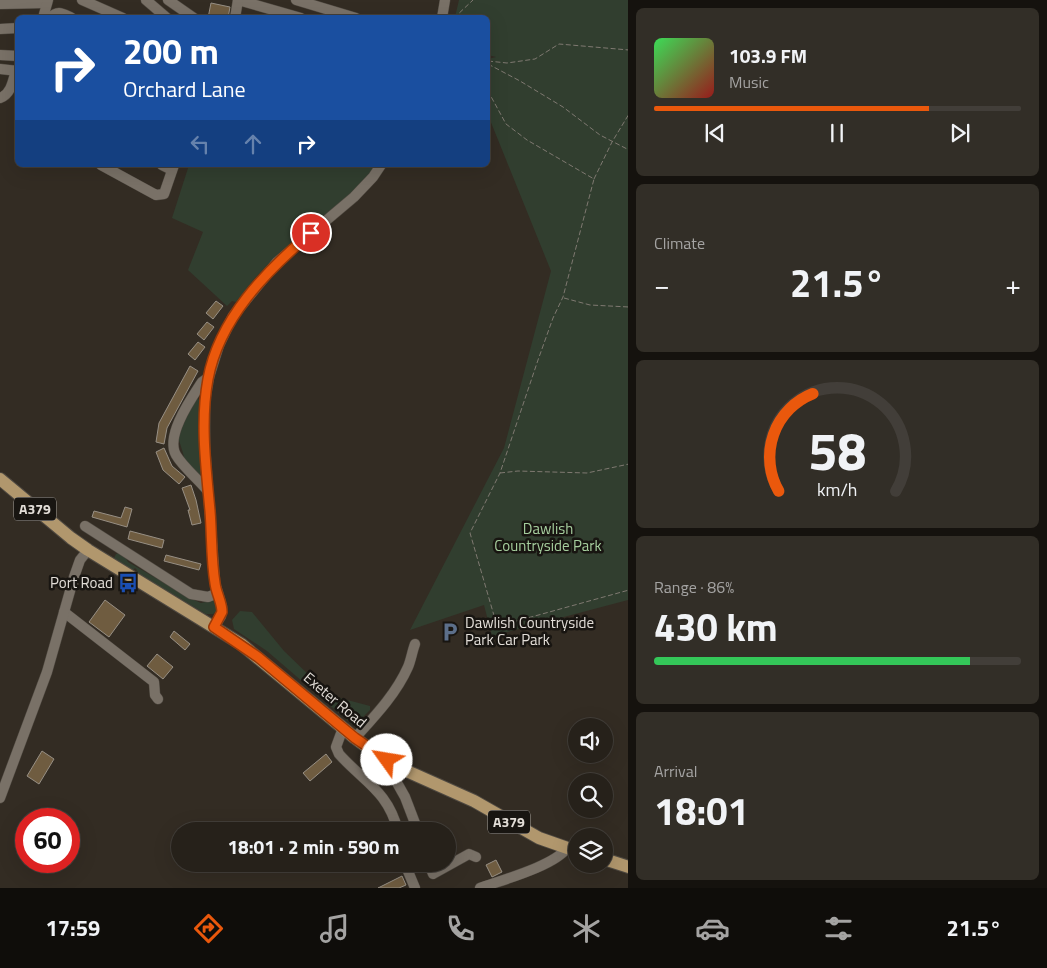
<!DOCTYPE html>
<html lang="en">
<head>
<meta charset="utf-8">
<style>
	body { margin:0; font-family:"Titillium Web",sans-serif; background:#322e27; color:#f1f3f6; height:100vh; display:flex; flex-direction:column; font-size:19px; white-space:nowrap }
	* { box-sizing:border-box; margin:0 }
	p { font-size:16px; color:#a4a3a2 }
	.icon { flex:none; width:28px; height:28px; fill:none; stroke:currentColor; stroke-width:2; stroke-linecap:round; stroke-linejoin:round }
	.map { position:relative; flex:1; overflow:hidden }
	.sheet { display:flex; flex-direction:column; gap:8px; padding:8px; background:#15120e; width:419px }
	.sheet>* { flex:none }
	.banner { position:absolute; left:15px; top:15px; width:475px; height:152px; border-radius:8px; box-shadow:0 5px 20px #0002,0 0 0 1px #423e39; background:#1a4fa0; color:#fff; overflow:hidden }
	.controls { position:absolute; left:568px; top:718px; display:grid; gap:10px }
	.controls a { display:grid; place-items:center; width:45px; height:45px; border-radius:50%; background:#26211a; box-shadow:0 5px 20px #0002,0 0 0 1px #423e39; font-size:25px }
	.speed { position:absolute; left:15px; top:808px; display:flex; gap:10px; font-size:25px; font-weight:700; text-align:center }
	.speed>* { display:grid; place-content:center; width:65px; height:65px; border-radius:50%; background:#26211a; box-shadow:0 5px 20px #0002,0 0 0 1px #423e39; line-height:1 }
	.speed .limit { border:8px solid #d22; background:#fff; color:#111 }
	.pin { position:absolute; display:grid; place-items:center; width:42px; height:42px; color:#fff; margin:-21px; border:2px solid #fff; border-radius:50%; box-shadow:0 1px 5px #0007 }
	.me { position:absolute; width:55px; margin:-28px; rotate:302deg; stroke-linejoin:round; filter:drop-shadow(0 0 4px #0008) }
	.turn { display:flex; align-items:center; gap:18px; height:105px; padding:0 25px; font-size:22px }
	.turn .icon { width:65px; height:65px; stroke-width:2.5 }
	.turn b { display:block; font-size:35px; line-height:42px }
	.lanes { display:flex; align-items:center; height:48px; padding:0 25px; background:#0003; justify-content:center; gap:25px; direction:ltr }
	.lanes .off { opacity:.35 }
	.big { font-size:38px; font-weight:700; line-height:1.1 }
	.sheet .tile { flex:1; display:flex; flex-direction:column; justify-content:center; gap:8px; min-width:0; padding:0 18px; border-radius:8px; background:#322e27 }
	.sheet .dial { align-items:center; gap:0 }
	.dial svg { height:130px; overflow:visible; fill:none; stroke:#423e39; stroke-width:7; stroke-linecap:round; text-anchor:middle }
	.dial text { fill:#f1f3f6; stroke:none }
	.song { display:flex; align-items:center; gap:15px }
	.cover { width:60px; height:60px; border-radius:8px; background:linear-gradient(135deg,hsl(130 70% 55%),hsl(0 70% 35%)) }
	.played { height:5px; border-radius:2px; background:linear-gradient(90deg,#ea580c 75%,#423e39 75%) }
	.keys { display:flex; justify-content:space-around; direction:ltr }
	.heat { display:flex; justify-content:space-between; align-items:center; font-size:28px; direction:ltr }
	.charge { height:8px; border-radius:4px; background:linear-gradient(90deg,#34c759 86%,#423e39 0) }
	.trip { position:absolute; left:171px; top:822px; width:285px; height:50px; border-radius:25px; background:#26211a; box-shadow:0 5px 20px #0002,0 0 0 1px #423e39; font-weight:700; line-height:50px; text-align:center }
	.tabs { display:flex; height:80px; justify-content:space-around; align-items:center; background:#0f0d0a; color:#a4a3a2 }
	.tabs .icon { width:35px; height:35px }
	.tabs .current { color:#ea580c }
	.tabs b { font-size:22px; color:#f1f3f6 }
	main { display:flex; flex:1; min-height:0 }
	.map>svg:first-child { display:block }
	.green { fill:#313e2f }
	.building { fill:#6f5c40; stroke:#978f84 }
	.lines { fill:none; stroke-linecap:round; stroke-linejoin:round }
	.minor-casing { stroke:#4f4941; stroke-width:11 }
	.major-casing { stroke:#4f4941; stroke-width:14 }
	.path { stroke:#7f7971; stroke-width:1; stroke-dasharray:5 2.5; stroke-linecap:butt }
	.minor { stroke:#797167; stroke-width:10 }
	.major { stroke:#b1976d; stroke-width:12 }
	.route-casing { stroke:#983908; stroke-width:12 }
	.route { stroke:#ea580c; stroke-width:9 }
	.labels { text-anchor:middle; stroke-width:5; stroke-linejoin:round; paint-order:stroke }
	.shield { fill:#181511; stroke:#a5a19c; stroke-width:1 }
	.shield-label { font-size:14px; font-weight:bold; fill:#e2ddd7 }
	.park-label { font-size:15px; fill:#a6ce9e; stroke:#181511 }
	.poi-label { font-size:15px; fill:#e2ddd7; stroke:#181511; text-anchor:end }
	.street-label { font-size:15px; fill:#e2ddd7; stroke:#181511 }
</style>
</head>
<body>
<main>
<div class="map">
<svg width="629" height="888" viewBox="0 0 629 888">
	<rect width="100%" height="100%" fill="#332c23"/>
	<!-- green -->
	<g class="green">
		<polygon points="459,0 628,0 628,600 492,636 484,605 410,630 504,448 551,271 488,115 488,59 496,57 488,55 488,18 455,17"/>
		<polygon points="189,165 377,165 354,193 298,240 279,253 255,278 236,302 232,301 227,306 188,270 203,232 172,218"/>
		<path d="M197,398l3,3 3,73 -3,1 -15,-13c0,-4 -7,-26 -9,-29z"/>
		<polygon points="119,553 125,557 128,562 194,600 201,603 214,600 216,602 218,610 213,614 206,614 136,572 137,570 135,568 133,570 114,558 116,554"/>
		<polygon points="240,611 252,612 284,651 311,677 336,697 370,706 370,710 354,726 267,651 234,629 232,620"/>
	</g>
	<!-- building -->
	<g class="building">
		<polygon points="211,3 230,7 228,18 208,18"/>
		<polygon points="216,301 223,306 213,319 206,313"/>
		<polygon points="207,322 214,327 204,340 197,334"/>
		<polygon points="198,342 205,347 195,360 188,354"/>
		<polygon points="190,366 198,371 167,428 164,444 156,442 159,423"/>
		<polygon points="164,448 172,466 185,477 179,484 163,470 156,452"/>
		<polygon points="191,485 196,500 201,523 192,525 188,510 190,510 182,488"/>
		<polygon points="125,507 132,509 127,527 92,517 94,511 121,518"/>
		<polygon points="130,531 164,540 162,548 128,539"/>
		<polygon points="166,555 201,564 199,570 164,561"/>
		<polygon points="105,600 125,615 109,637 89,622"/>
		<polygon points="174,631 190,644 185,650 170,637"/>
		<polygon points="157,654 173,667 163,679 147,666"/>
		<polygon points="42,751 54,759 39,784 27,776"/>
		<polygon points="326,754 332,762 310,781 303,773"/>
		<polygon points="496,860 502,872 492,877 486,865"/>
		<polygon points="402,876 406,885 399,888 378,888"/>
	</g>
	<g class="lines">
		<defs>
			<g id="minor">
				<polyline points="82,0 123,18"/>
				<polyline points="146,0 167,18"/>
				<polyline points="168,0 194,18"/>
				<polyline points="238,0 301,18"/>
				<polyline points="296,0 356,18"/>
				<polyline points="0,4 47,3"/>
				<polyline points="43,18 48,0"/>
				<path d="M50,18c8,-9 13,-4 22,0"/>
				<polyline points="235,18 238,0"/>
				<polyline points="442,18 445,0"/>
				<polyline points="0,29 18,28"/>
				<polyline points="0,55 18,56"/>
				<polyline points="0,69 18,71"/>
				<path d="M0,98c11,-4 13,-17 16,-28"/>
				<polyline points="101,165 156,195 164,194 174,165"/>
				<polyline points="162,165 172,170"/>
				<path d="M207,490c-9,-11 -24,-23 -31,-35 -11,-19 15,-56 26,-73l7,-5"/>
				<polyline points="85,526 191,594 208,597 218,593"/>
				<polyline points="64,612 154,682 155,695 158,699"/>
				<polyline points="214,627 221,616 222,607 215,583 205,449 205,400 209,377 219,345 233,316 277,262 354,197 373,177 381,165"/>
				<path d="M343,728l-7,19 3,7c25,28 49,37 59,77"/>
				<path d="M355,738c20,-22 41,-44 53,-71 3,-7 4,-15 7,-23"/>
				<polyline points="400,767 396,781 405,797 418,831"/>
				<polyline points="0,798 47,672 74,577 80,560 88,550"/>
				<polyline points="405,864 415,888"/>
				<polyline points="429,864 433,874 469,854 476,857"/>
				<path d="M480,888c22,-8 74,-22 87,-40"/>
			</g>
			<g id="major">
				<polyline points="0,479 71,538 88,550 241,644 355,738 375,753 409,772 474,801 539,838 576,851"/>
				<polyline points="604,859 629,867"/>
			</g>
		</defs>
		<!-- minor casing -->
		<use href="#minor" class="minor-casing"/>
		<!-- major casing -->
		<use href="#major" class="major-casing"/>
		<!-- path -->
		<g class="path">
			<polyline points="454,18 473,0"/>
			<polyline points="488,61 507,63 535,59 559,44 629,50"/>
			<polyline points="488,64 520,81 563,107 600,135 629,150"/>
			<polyline points="594,179 612,142 629,114"/>
			<polyline points="564,298 590,305 629,307"/>
			<polyline points="629,338 629,353"/>
			<polyline points="500,473 518,471 587,473 629,464"/>
			<polyline points="486,624 493,624 495,619 470,533 500,473 538,360 553,318 563,297 594,179 527,140 506,124 488,91"/>
			<polyline points="493,625 495,627 629,590"/>
		</g>
		<!-- minor -->
		<use href="#minor" class="minor"/>
		<!-- major -->
		<use href="#major" class="major"/>
	</g>
	<g class="lines">
		<defs>
			<path id="route" d="M311,233c-45,38 -92,86 -103,146 -8,43 -2,88 2,132 2,24 1,48 5,72 1,10 7,19 7,29l-8,15 44,30 97,81 32,22"/>
		</defs>
		<!-- route casing -->
		<use href="#route" class="route-casing"/>
		<!-- route -->
		<use href="#route" class="route"/>
	</g>
	<!-- icons -->
	<defs>
		<symbol id="bus-bare" viewBox="-9 -9 18 18"><path d="M-5-6H5V4H4V6H2V4H-2V6H-4V4H-5ZM-3.5-4V0h7V-4ZM-3.5 1.2v1.5H-2V1.2ZM2 1.2v1.5H3.5V1.2Z" fill="#1a4fb4" stroke="#181511" stroke-width="2.5" paint-order="stroke"/></symbol>
		<symbol id="parking-bare" viewBox="-9 -9 18 18"><path d="M-3.5-5.5H1a3.5 3.5 0 0 1 0 7H-1V5.5H-3.5ZM-1-3.4V-.6H.8a1.4 1.4 0 0 0 0-2.8Z" fill="#5c6f8a" stroke="#181511" stroke-width="2.5" paint-order="stroke"/></symbol>
	</defs>
	<g fill-rule="evenodd">
		<use href="#bus-bare" x="114" y="569" width="28" height="28"/>
		<use href="#parking-bare" x="436" y="618" width="28" height="28"/>
	</g>
	<g class="labels">
		<!-- shield labels -->
		<g class="shield">
			<rect x="14" y="497.5" width="42" height="23" rx="4"/>
			<rect x="488" y="810.5" width="42" height="23" rx="4"/>
		</g>
		<g class="shield-label">
			<text x="35" y="514">A379</text>
			<text x="509" y="827">A379</text>
		</g>
		<!-- park labels -->
		<g class="park-label">
			<text x="548" y="534">Dawlish<tspan x="548" dy="17">Countryside Park</tspan></text>
		</g>
		<!-- poi labels -->
		<g class="poi-label">
			<text x="113" y="588">Port Road</text>
			<text x="465" y="628" text-anchor="start">Dawlish Countryside<tspan x="465" dy="17">Park Car Park</tspan></text>
		</g>
		<!-- street labels -->
		<g class="street-label">
			<text transform="translate(335 700) rotate(40)" y="5">Exeter Road</text>
		</g>
	</g>
</svg>
<div class="controls">
<a><svg class="icon" aria-label="sound" viewBox="0 0 24 24"><path d="M4 9h4l5-4v14l-5-4H4zM17 9q2 3 0 6"/></svg></a>
<a><svg class="icon" aria-label="search" viewBox="0 0 24 24"><circle cx="10" cy="10" r="6"/><path d="M15 15l6 6"/></svg></a>
<a><svg class="icon" aria-label="layers" viewBox="0 0 24 24"><path d="M12 4l9 5-9 5-9-5zM3 14l9 5 9-5"/></svg></a>
</div>
<div class="speed"><div class="limit">60</div></div>
<div class="pin" style="left:311px;top:233px;background:#d93025"><svg class="icon" aria-label="arrive" viewBox="0 0 24 24"><path d="M6 21V4h12l-3 4 3 4H6"/></svg></div>
<svg class="me" style="left:387px;top:760px" viewBox="-20 -20 40 40"><circle r="19" fill="#fff"/><path d="M0-13L10 11 0 6-10 11z" fill="#ea580c"/></svg>
<div class="trip">18:01 · 2 min · 590 m</div>
<div class="banner">
<div class="turn"><svg class="icon" aria-label="right" viewBox="0 0 24 24"><path d="M7 20v-9h11M14 6l5 5-5 5"/></svg><div><b>200 m</b>Orchard Lane</div></div>
<div class="lanes"><svg class="icon off" aria-label="left" viewBox="0 0 24 24"><path d="M17 20v-9H6M10 6l-5 5 5 5"/></svg><svg class="icon off" aria-label="ahead" viewBox="0 0 24 24"><path d="M12 20V5M6 11l6-6 6 6"/></svg><svg class="icon" aria-label="right" viewBox="0 0 24 24"><path d="M7 20v-9h11M14 6l5 5-5 5"/></svg></div>
</div>
</div>
<section class="sheet">
<div class="tile">
<div class="song"><i class="cover"></i><div><b>103.9 FM</b><p>Music</p></div></div>
<div class="played"></div>
<div class="keys"><svg class="icon" aria-label="previous" viewBox="0 0 24 24"><path d="M18 5L8 12l10 7zM5 5v14"/></svg><svg class="icon" aria-label="pause" viewBox="0 0 24 24"><path d="M8 5v14M16 5v14"/></svg><svg class="icon" aria-label="next" viewBox="0 0 24 24"><path d="M6 5l10 7-10 7zM19 5v14"/></svg></div>
</div>
<div class="tile"><p>Climate</p>
<div class="heat"><a>−</a><b class="big">21.5°</b><a>+</a></div>
</div>
<div class="tile dial"><svg viewBox="0 0 100 80">
<path d="M14 69A42 42 0 1 1 86 69"/>
<path d="M14 69A42 42 0 0 1 35 9" stroke="#ea580c"/>
<text x="50" y="56" font-size="32" font-weight="700">58</text>
<text x="50" y="72" font-size="11">km/h</text>
</svg></div>
<div class="tile"><p>Range · 86%</p><b class="big">430 km</b><div class="charge"></div></div>
<div class="tile"><p>Arrival</p><b class="big">18:01</b></div>
</section>
</main>
<nav class="tabs">
<b>17:59</b>
<svg class="icon current" aria-label="directions" viewBox="0 0 24 24"><path d="M12 3l9 9-9 9-9-9zM9 14v-3h6M13 9l2 2-2 2"/></svg>
<svg class="icon" aria-label="music" viewBox="0 0 24 24"><path d="M9 18V5l10-2v13"/><circle cx="6" cy="18" r="3"/><circle cx="16" cy="16" r="3"/></svg>
<svg class="icon" aria-label="phone" viewBox="0 0 24 24"><path d="M5 4h4l2 5-3 2q2 4 5 5l2-3 5 2v4C11 20 4 13 5 4z"/></svg>
<svg class="icon" aria-label="climate" viewBox="0 0 24 24"><path d="M12 3v18M4 7l16 10M4 17L20 7"/></svg>
<svg class="icon" aria-label="car" viewBox="0 0 24 24"><path d="M5 17H2v-5l4-1 3-4h7l3 4 3 1v5h-3M9 17h6M6 11h13"/><circle cx="7" cy="17" r="2"/><circle cx="17" cy="17" r="2"/></svg>
<svg class="icon" aria-label="filters" viewBox="0 0 24 24"><path d="M4 7h16M4 17h16"/><circle cx="9" cy="7" r="2"/><circle cx="15" cy="17" r="2"/></svg>
<b>21.5°</b>
</nav>
</body>
</html>
